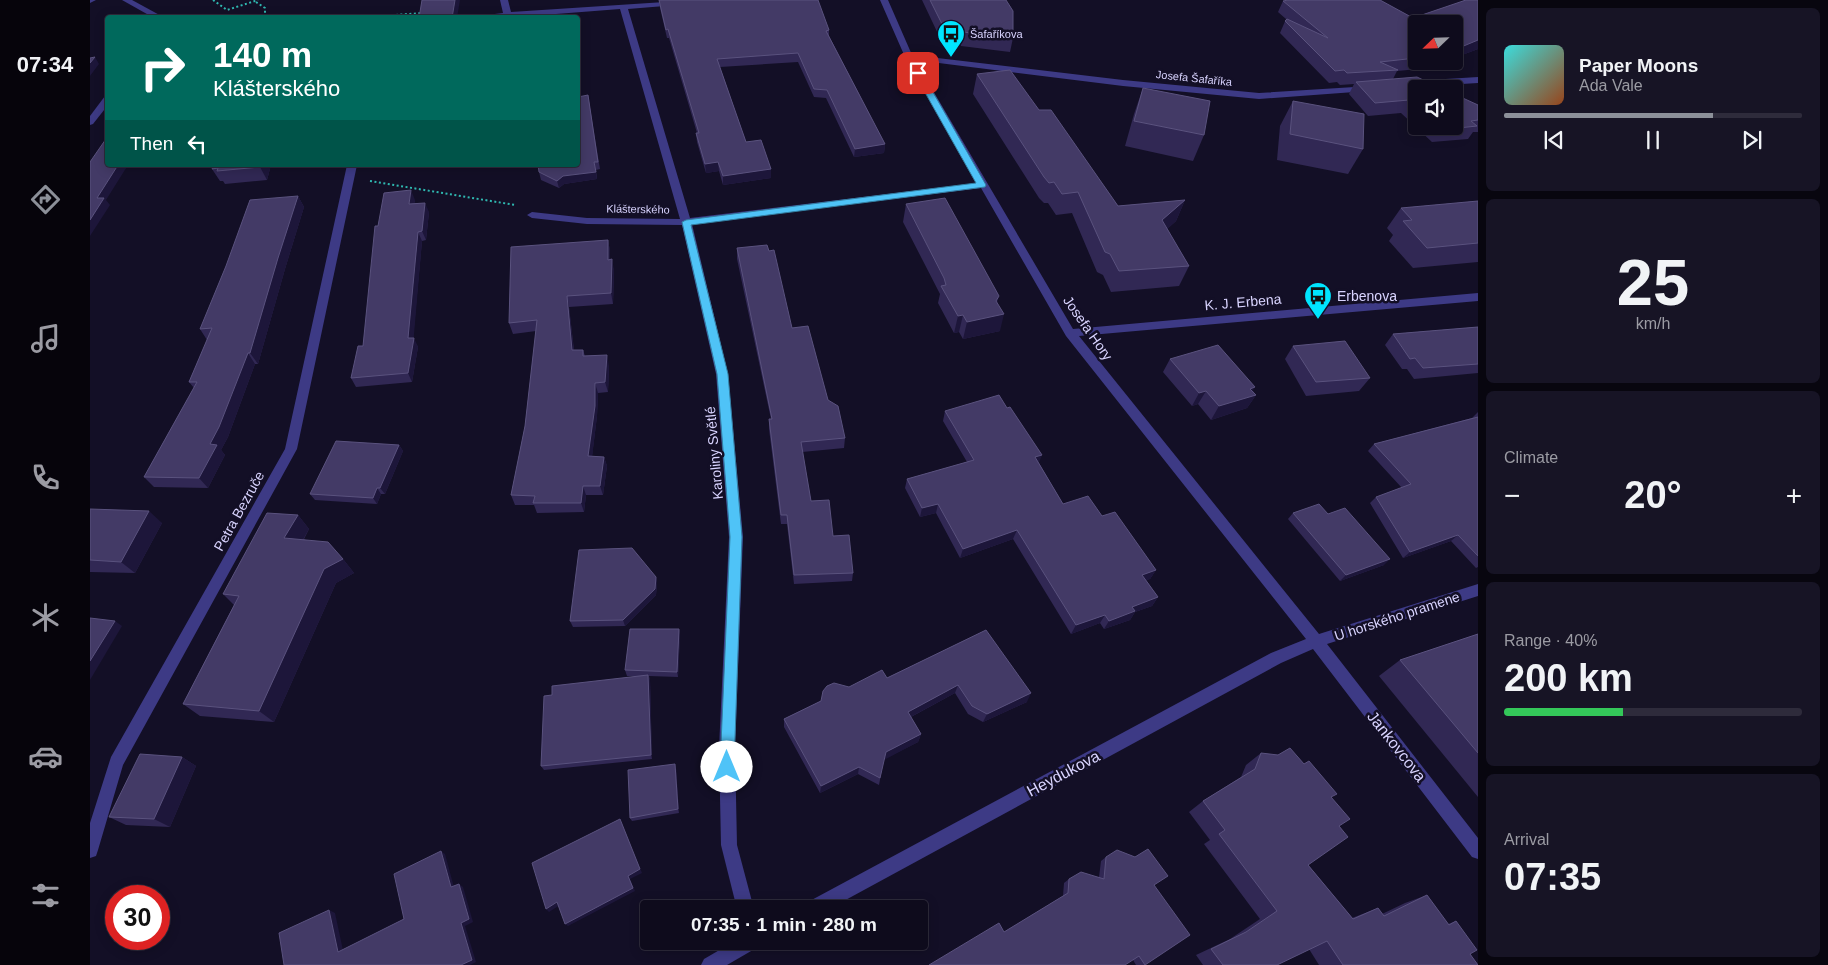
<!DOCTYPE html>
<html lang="en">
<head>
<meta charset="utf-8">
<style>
	body { margin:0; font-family:Arial,sans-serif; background:#171425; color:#f1f3f6; height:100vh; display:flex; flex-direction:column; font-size:19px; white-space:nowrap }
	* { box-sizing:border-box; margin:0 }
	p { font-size:16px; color:#9b9ba3 }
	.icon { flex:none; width:28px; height:28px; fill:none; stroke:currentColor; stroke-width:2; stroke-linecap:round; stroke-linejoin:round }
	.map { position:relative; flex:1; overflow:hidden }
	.panel { display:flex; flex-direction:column; gap:8px; padding:8px; background:#08060f; width:350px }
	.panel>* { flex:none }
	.hud { position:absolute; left:15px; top:15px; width:475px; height:152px; border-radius:5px; box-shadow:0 2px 12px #0003,0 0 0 1px #2e2b3b; background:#00695c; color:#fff; overflow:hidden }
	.needle { width:32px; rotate:247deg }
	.fabs { position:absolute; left:1318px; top:15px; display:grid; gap:10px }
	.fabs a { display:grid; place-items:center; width:55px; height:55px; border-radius:5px; background:#0e0b1c; box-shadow:0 2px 12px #0003,0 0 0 1px #2e2b3b; font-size:25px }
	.speed { position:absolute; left:15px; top:885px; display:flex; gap:10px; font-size:25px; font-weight:700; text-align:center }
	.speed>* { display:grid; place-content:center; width:65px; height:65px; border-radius:50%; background:#0e0b1c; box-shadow:0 2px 12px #0003,0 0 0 1px #2e2b3b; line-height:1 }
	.speed .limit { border:8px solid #d22; background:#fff; color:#111 }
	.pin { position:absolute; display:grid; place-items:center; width:42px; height:42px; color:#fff; margin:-21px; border-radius:10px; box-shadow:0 2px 8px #0006 }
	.me { position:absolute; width:55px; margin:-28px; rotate:0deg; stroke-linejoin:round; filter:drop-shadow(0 0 4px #0008) }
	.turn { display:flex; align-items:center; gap:18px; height:105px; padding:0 25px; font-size:22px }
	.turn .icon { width:65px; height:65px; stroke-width:2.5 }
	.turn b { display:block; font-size:35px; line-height:42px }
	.then { display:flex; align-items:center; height:48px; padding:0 25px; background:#0003; gap:10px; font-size:19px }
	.big { font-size:38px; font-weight:700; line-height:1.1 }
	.panel .tile { flex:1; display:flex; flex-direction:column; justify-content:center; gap:8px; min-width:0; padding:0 18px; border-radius:8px; background:#171425 }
	.panel .dial { align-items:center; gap:0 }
	.dial b { font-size:65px; line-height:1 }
	.song { display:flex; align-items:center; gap:15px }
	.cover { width:60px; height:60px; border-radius:8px; background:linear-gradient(135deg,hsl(180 70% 55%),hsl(20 70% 35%)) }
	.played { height:5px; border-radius:2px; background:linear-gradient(90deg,#8c9099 70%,#2e2b3b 70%) }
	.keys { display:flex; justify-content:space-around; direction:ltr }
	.heat { display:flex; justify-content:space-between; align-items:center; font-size:28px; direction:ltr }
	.charge { height:8px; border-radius:4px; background:linear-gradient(90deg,#34c759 40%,#2e2b3b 0) }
	.trip { position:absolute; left:550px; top:900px; width:288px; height:50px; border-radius:5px; background:#0e0b1c; box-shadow:0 2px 12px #0003,0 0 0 1px #2e2b3b; font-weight:700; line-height:50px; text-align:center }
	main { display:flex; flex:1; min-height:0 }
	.dock { display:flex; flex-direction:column; width:90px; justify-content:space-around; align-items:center; background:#06040b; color:#9b9ba3 }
	.dock .icon { width:35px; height:35px }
	.dock .current { color:#8c9099 }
	.dock b { font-size:22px; color:#f1f3f6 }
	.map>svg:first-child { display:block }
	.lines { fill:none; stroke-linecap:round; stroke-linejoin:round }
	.path { stroke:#2fb8b0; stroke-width:2; stroke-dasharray:2 2.5; stroke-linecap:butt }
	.minor { fill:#3d3a85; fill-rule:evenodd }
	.wall { fill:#312854 }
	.shaded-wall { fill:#1d163a }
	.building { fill:#433a66; stroke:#5a527e }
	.route { fill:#4fc3f7; stroke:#337fa1 }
	.labels { text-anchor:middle; stroke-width:5; stroke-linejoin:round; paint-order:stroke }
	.far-poi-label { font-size:11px; fill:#d9d4ff; stroke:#130f26; text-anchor:start }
	.far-street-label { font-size:11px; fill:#d9d4ff; stroke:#130f26 }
	.poi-label { font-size:14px; fill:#d9d4ff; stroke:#130f26; text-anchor:start }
	.street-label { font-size:14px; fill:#d9d4ff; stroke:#130f26 }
	.near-street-label { font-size:16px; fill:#d9d4ff; stroke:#130f26 }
</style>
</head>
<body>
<main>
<nav class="dock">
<b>07:34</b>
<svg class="icon current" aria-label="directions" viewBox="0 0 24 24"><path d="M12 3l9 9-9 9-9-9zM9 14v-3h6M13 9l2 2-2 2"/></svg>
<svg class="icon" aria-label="music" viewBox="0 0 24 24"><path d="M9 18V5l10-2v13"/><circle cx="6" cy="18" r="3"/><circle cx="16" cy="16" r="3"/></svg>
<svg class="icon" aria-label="phone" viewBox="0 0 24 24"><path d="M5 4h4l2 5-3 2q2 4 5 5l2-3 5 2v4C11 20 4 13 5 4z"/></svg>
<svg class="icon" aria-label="climate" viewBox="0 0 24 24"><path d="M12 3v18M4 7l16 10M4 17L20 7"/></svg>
<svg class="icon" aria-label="car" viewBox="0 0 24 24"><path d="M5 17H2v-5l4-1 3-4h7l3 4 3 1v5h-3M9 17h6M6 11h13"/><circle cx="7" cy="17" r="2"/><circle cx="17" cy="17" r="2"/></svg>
<svg class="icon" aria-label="filters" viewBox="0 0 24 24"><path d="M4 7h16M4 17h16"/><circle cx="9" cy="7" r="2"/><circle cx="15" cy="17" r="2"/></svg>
</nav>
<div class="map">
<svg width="1388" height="965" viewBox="0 0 1388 965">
	<rect width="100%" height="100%" fill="#130f26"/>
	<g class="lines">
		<!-- path -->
		<g class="path">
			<polyline points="123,0 137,10 168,0"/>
			<polyline points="166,2 175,8 175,18"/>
			<polyline points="261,18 333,13"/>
			<polyline points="280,181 425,205"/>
		</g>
		<!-- minor -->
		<g class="minor">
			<polygon points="0,0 6,0 0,3"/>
			<polygon points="32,0 42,0 75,18 64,18"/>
			<polygon points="410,0 418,0 421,12 590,1 591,3 587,5 538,9 600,218 888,183 815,57 790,0 798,0 822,55 1033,80 1169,93 1281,86 1281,90 1278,91 1169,99 1033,86 825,60 983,329 1388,293 1388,301 989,336 1229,634 1388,584 1388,596 1237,644 1388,838 1388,859 1382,857 1223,649 1191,663 739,909 714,909 716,903 1181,653 1216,639 976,336 891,188 602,224 638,374 653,537 645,748 647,845 664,909 647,909 631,845 629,748 639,537 626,374 592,225 497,224 442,218 437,215 442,212 497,218 590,219 530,9 415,18 371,18 413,13"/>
			<polygon points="1388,77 1388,83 1323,87 1319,84 1323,81"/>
			<polygon points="15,96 18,96 18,105 3,124 0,125 0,116"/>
			<polygon points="257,165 267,165 207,449 33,765 8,850 6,856 0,858 0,823 21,757 195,449"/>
			<polygon points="645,941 670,941 668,947 637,965 611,965 614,959"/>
		</g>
	</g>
	<!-- wall -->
	<g class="wall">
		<polygon points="569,0 739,30 739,36 795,144 794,153 764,157 736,98 724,97 708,62 630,67 656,142 681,169 681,178 633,185 629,171 616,173 607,142 606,133 607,133 579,38 577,38 570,8"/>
		<polygon points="832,0 916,0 923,38 920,52 871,46 870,44 860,45 857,38 850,38"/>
		<polygon points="1373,0 1388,0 1388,49 1364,58 1364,24 1326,24 1326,61 1357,61 1339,68 1307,71 1303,79 1326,89 1326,126 1364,126 1388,105 1388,132 1383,132 1378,139 1342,142 1311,113 1278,116 1259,94 1264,84 1250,85 1247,82 1239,83 1190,33 1196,19 1188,12 1193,1 1323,18 1374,1"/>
		<polygon points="887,74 949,110 1028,206 1095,200 1086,221 1077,229 1099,266 1089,286 1021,292 1013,275 1007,272 982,213 966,215 958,203 954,203 949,198 883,94"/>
		<polygon points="1053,88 1114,135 1103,161 1035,146 1044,114"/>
		<polygon points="498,95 510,169 506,170 507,179 474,184 469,188 451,180 449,172"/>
		<polygon points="1203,101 1273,149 1258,174 1187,160 1190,126"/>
		<polygon points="124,165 181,165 177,180 135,184 133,181 130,181 122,169"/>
		<polygon points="208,196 214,207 195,269 168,364 165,364 138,437 131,450 135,455 118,488 64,487 54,477 104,388 99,382 117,340 110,329"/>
		<polygon points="325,200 324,204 339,212 336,240 332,241 323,338 328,347 322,382 266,387 261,378 273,346 288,226"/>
		<polygon points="1388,201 1388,262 1323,268 1299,241 1303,235 1297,228 1311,208"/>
		<polygon points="816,204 907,302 910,331 873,339 869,332 864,333 848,303 850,294 813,222"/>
		<polygon points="518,240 520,251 520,260 524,270 523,304 479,307 484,350 493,350 495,356 519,366 518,392 508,393 507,416 502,456 514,457 517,466 513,495 496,495 494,512 447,513 444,505 425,505 421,495 435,426 446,331 423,334 419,323"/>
		<polygon points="647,248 702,328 738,400 755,438 754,448 712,452 721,501 743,536 763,573 762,581 704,584 697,524 691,524 679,429 679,419 681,419 647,259"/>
		<polygon points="1388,327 1388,373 1324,379 1317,369 1312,369 1295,345 1303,334"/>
		<polygon points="1203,346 1280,378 1269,391 1216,396 1195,359"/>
		<polygon points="1080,359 1163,391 1166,395 1157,408 1121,420 1108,404 1102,406 1073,372"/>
		<polygon points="855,411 949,463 973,504 1012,516 1066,570 1060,579 1056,580 1068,597 1062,606 1045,612 1040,620 1014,629 1010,623 981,634 923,539 870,558 846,513 830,517 815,488 817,479 877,462 853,421"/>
		<polygon points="1388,412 1388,567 1386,568 1361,541 1313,558 1280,503 1286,497 1312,488 1278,451 1284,444 1382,418"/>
		<polygon points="309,445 313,451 295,494 291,494 287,504 225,500 220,494"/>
		<polygon points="0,509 72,523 45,573 0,572"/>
		<polygon points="1203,513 1238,514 1294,565 1250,581 1198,519"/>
		<polygon points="208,515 219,529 214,539 253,559 264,573 246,583 184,722 110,716 93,704 144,605 133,594"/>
		<polygon points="566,577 567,583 566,595 535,626 483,627 480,621"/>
		<polygon points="589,629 590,634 588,677 559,676 560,680 562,759 454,770 451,766 462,695 548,676 537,676 535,670"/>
		<polygon points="896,630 937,702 893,722 878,714 865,693 821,717 831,734 828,742 794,759 789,785 768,774 730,793 694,727 694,719 759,687 797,678"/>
		<polygon points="1388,634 1388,797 1289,676 1310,660"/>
		<polygon points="1171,753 1241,797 1249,826 1218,865 1262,918 1288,908 1292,914 1315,903 1337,895 1358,924 1366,921 1380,954 1388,965 1229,965 1219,949 1187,965 1113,965 1106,955 1140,939 1170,919 1114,844 1120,840 1099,812 1113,801 1151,777 1156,765"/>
		<polygon points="92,757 106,766 80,827 36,825 19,817"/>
		<polygon points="586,768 589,813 542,821 540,818"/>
		<polygon points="1016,857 1064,885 1055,965 1046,965 1043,960 914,932 973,896 974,883 979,879 1009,877 1011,861"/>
	</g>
	<!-- shaded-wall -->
	<g class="shaded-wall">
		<polygon points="365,0 370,0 367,18 362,18"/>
		<polygon points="1388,40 1388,49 1364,58 1364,50"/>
		<polygon points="5,57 9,64 0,76 0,63"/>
		<polygon points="1343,61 1357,61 1339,68"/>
		<polygon points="795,144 794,153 764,157 765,149"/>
		<polygon points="504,162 507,179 474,184 469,188 467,181 473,176"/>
		<polygon points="628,162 629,171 616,173 615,164"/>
		<polygon points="28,165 38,165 16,200 20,205 0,236 0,220 7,198"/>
		<polygon points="171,165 181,165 177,180 170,167"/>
		<polygon points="681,169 681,178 633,185 633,176"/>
		<polygon points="321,190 325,200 323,213 319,204"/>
		<polygon points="208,196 214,207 195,269 168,364 160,353 188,258"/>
		<polygon points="1095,200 1086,221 1064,241 1072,220"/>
		<polygon points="335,203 339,212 336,240 332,231"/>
		<polygon points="328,232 332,241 323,346 324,338 328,347 322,382 318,373 318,338"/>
		<polygon points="518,240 520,251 520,270 518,260"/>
		<polygon points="522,259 524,270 523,304 521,293"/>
		<polygon points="477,296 479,307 485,361 482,350"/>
		<polygon points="909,296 905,313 914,314 910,331 873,339 877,322 906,301"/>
		<polygon points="873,315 869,332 864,333 868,316"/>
		<polygon points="158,353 165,364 138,437 131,450 135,455 118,488 109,478 120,444"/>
		<polygon points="517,355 519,366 518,392 515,382"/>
		<polygon points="505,383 508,393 507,416 501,466 498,456"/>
		<polygon points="1165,387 1159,397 1166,395 1157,408 1121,420 1129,406 1160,389"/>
		<polygon points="1116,391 1108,404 1102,406 1109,393"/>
		<polygon points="309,445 313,451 295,494 290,488"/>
		<polygon points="952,455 948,465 945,457"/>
		<polygon points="514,457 517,466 513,495 510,486"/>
		<polygon points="493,486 496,495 494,512 491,503"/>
		<polygon points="287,488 291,494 287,504 283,498"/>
		<polygon points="848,504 846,513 830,517 832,508"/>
		<polygon points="59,511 72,523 45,573 31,562"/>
		<polygon points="208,515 219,529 206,552 194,538"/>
		<polygon points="927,530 923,539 870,558 873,549"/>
		<polygon points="1368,535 1361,541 1313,558 1320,552"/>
		<polygon points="253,559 264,573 246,583 184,722 169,711 234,569"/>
		<polygon points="1300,559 1294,565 1250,581 1256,575"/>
		<polygon points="1066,570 1060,579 1047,583 1052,575"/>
		<polygon points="566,577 567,583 566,595 535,626 533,620"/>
		<polygon points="1068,597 1062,606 1045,612 1040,620 1014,629 1019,621 1042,607"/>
		<polygon points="1015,615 1010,623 981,634 986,625"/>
		<polygon points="25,621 32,626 0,680 0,661"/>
		<polygon points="589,629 590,634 588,677 587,672"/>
		<polygon points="558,675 560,680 562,759 561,755"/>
		<polygon points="868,685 865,693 815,720 818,712"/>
		<polygon points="941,693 937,702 893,722 897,714"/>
		<polygon points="831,734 828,742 794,760 796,752"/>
		<polygon points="92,757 106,766 80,827 64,819"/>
		<polygon points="585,764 586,768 589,813 588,809"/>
		<polygon points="769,767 768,774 730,793 731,786"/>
		<polygon points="530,819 552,873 540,879 545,891 478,926 475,924 538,876"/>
		<polygon points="351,851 355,854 365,891 361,887"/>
		<polygon points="369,884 373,887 383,922 375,926 386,962 380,965 371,965 371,923"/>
		<polygon points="467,902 470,905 459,912 456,909"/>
		<polygon points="239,910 245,913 254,955 248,952"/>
	</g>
	<!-- building -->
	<g class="building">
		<polygon points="332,0 365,0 362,18 329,18"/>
		<polygon points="569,0 728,0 739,30 736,31 795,144 765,149 737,90 724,89 708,53 627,59 656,142 671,140 681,169 633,176 628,162 615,164 606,133 609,133 578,29 576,30"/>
		<polygon points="840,0 916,0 923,11 923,38 873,32 872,30 863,31 859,24 852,24"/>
		<polygon points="1198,0 1290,0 1323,18 1376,0 1388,0 1388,40 1364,50 1364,24 1326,24 1326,58 1290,62 1308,70 1257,73 1254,70 1245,71 1195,21 1197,19 1238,38 1193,1"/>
		<polygon points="5,57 0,63 0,58"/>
		<polygon points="920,70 949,110 961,110 1028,206 1095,200 1072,220 1099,266 1029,271 1020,254 1015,252 988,192 972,194 964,182 959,183 954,177 887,74"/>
		<polygon points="1327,77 1352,89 1326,89 1326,107 1319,100 1285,103 1266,82"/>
		<polygon points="1053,88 1120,101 1114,135 1044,121"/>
		<polygon points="1364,94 1388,105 1388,120 1381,121 1387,126 1350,130 1346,126 1364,126"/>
		<polygon points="498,95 508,162 504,162 506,172 473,176 467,181 449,172 448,165 488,165 488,97"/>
		<polygon points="1203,101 1274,114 1273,149 1200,134"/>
		<polygon points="18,136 18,165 28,165 7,198 14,198 0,220 0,162"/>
		<polygon points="124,165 171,165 170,167 127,171 128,168 122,169"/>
		<polygon points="321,190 319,204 335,203 332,231 328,232 318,338 324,338 318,373 261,378 268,346 273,346 285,226 288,226 294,193"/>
		<polygon points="208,196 188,258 160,353 158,353 129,427 120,444 127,445 109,478 54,477 107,382 99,382 122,328 110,329 136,266 160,200"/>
		<polygon points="855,198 909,296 906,301 914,314 877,322 873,315 868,316 851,286 856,285 854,278 816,204"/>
		<polygon points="1388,201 1388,243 1337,248 1313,221 1322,220 1311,208"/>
		<polygon points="518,240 518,260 522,259 521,293 477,296 482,350 493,350 493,356 517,355 515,382 505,383 505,406 498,456 514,457 510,486 493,486 491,503 443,503 445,496 421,495 435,426 447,320 419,323 421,247"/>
		<polygon points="677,245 679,251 684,250 702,328 718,326 738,400 748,406 755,438 711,442 721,501 739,500 743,536 759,535 763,573 704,575 697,515 691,515 679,419 682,419 647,248"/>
		<polygon points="1388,327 1388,364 1333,368 1325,358 1320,359 1303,334"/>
		<polygon points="1255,341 1280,378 1226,382 1203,346"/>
		<polygon points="1128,345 1165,387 1160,389 1166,395 1129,406 1116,391 1109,393 1080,359"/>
		<polygon points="909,395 917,408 920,407 952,455 945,457 973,504 998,496 1012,516 1025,512 1066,570 1052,575 1068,597 1042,607 1045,611 1019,621 1015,615 986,625 927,530 873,549 848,504 832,508 817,479 884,460 855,411"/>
		<polygon points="1388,417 1388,556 1368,535 1320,552 1286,497 1321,484 1284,444"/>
		<polygon points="246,441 309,445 290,488 287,488 283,498 220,494"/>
		<polygon points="1229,504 1238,514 1255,508 1300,559 1256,575 1203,513"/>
		<polygon points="0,509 59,511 31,562 0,560"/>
		<polygon points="177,513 208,515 194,538 238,542 253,559 234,569 169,711 93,704 149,596 133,594"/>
		<polygon points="542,548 566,577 565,589 533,620 480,621 489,550"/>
		<polygon points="0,618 25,621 0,661"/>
		<polygon points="540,629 589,629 587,672 535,670"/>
		<polygon points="896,630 941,693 897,714 882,706 868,685 818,712 831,734 796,752 790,778 769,767 731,786 694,719 731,701 733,691 737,686 744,683 759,687 792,670 797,678"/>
		<polygon points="1388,634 1388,753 1310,660"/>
		<polygon points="558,675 561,755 451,766 454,696 462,695 462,686"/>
		<polygon points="1200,748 1214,764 1219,761 1247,794 1241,797 1260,819 1249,826 1258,837 1218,865 1263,919 1288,908 1294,916 1337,895 1359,925 1366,921 1387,950 1380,954 1388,965 1253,965 1237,941 1187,965 1133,965 1121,949 1156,932 1187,911 1129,834 1135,830 1113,801 1165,769 1171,753 1188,755"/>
		<polygon points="50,754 92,757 64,819 19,817"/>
		<polygon points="585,764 588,809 540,818 538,770"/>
		<polygon points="530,819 550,869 538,876 543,888 475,924 467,902 456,909 442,863"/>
		<polygon points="1058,849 1078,876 1064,885 1100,935 1055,965 1049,956 1035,965 839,965 909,923 914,932 978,893 979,879 991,872 1014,879 1016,857 1027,850 1045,857"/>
		<polygon points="351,851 361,887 369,884 379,919 371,923 382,960 371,965 194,965 189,933 239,910 248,952 314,919 304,874"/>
	</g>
	<!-- route -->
	<polygon class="route" points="828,71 832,73 896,185 895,187 601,225 638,374 652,537 644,767 642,772 637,774 632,772 630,767 640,537 627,374 592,222 596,220 886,183 824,73"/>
	<!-- icons -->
	<defs>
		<symbol id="bus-pin" viewBox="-11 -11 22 30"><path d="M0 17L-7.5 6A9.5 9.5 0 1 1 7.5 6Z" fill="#00e5ff" stroke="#130f26"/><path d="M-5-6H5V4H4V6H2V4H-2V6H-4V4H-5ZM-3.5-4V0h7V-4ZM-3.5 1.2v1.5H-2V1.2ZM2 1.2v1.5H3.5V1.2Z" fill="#111"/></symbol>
	</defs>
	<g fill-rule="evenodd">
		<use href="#bus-pin" x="845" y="18" width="32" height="43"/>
		<use href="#bus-pin" x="1212" y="280" width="32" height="43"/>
	</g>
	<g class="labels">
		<!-- far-poi labels -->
		<g class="far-poi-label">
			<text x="880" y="38">Šafaříkova</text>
		</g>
		<!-- far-street labels -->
		<g class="far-street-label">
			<text transform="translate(1104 78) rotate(6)" y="4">Josefa Šafaříka</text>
			<text transform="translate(548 209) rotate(1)" y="4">Klášterského</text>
		</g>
		<!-- poi labels -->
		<g class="poi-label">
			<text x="1247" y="301">Erbenova</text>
		</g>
		<!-- street labels -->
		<g class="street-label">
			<text transform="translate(1153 302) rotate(-5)" y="5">K. J. Erbena</text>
			<text transform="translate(998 328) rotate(55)" y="5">Josefa Hory</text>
			<text transform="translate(624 453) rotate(-95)" y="5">Karoliny Světlé</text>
			<text transform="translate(149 511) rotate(-61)" y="5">Petra Bezruče</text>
			<text transform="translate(1307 616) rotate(-18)" y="5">U horského pramene</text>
		</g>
		<!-- near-street labels -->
		<g class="near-street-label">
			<text transform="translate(1307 746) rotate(52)" y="6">Jankovcova</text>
			<text transform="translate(973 773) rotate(-28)" y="6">Heydukova</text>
		</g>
	</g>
</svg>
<div class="fabs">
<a><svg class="needle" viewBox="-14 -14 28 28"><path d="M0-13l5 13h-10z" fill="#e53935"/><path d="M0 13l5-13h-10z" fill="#9b9ba3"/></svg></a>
<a><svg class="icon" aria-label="sound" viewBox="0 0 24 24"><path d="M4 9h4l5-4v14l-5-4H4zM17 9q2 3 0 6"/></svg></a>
</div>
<div class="speed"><div class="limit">30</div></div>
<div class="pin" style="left:828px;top:73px;background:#d93025"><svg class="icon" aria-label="arrive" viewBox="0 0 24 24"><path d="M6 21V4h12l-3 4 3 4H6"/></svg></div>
<svg class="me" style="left:637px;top:767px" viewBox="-20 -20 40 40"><circle r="19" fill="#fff"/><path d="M0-13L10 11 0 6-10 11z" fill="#4fc3f7"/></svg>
<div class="trip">07:35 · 1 min · 280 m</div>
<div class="hud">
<div class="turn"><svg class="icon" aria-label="right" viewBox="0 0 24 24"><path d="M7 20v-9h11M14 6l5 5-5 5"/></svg><div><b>140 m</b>Klášterského</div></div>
<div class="then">Then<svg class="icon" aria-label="left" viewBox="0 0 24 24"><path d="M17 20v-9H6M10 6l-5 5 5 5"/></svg></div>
</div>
</div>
<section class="panel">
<div class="tile">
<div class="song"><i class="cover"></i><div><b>Paper Moons</b><p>Ada Vale</p></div></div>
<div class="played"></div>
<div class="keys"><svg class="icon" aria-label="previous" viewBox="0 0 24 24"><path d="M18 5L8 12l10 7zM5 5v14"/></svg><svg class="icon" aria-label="pause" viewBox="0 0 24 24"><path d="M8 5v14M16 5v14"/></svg><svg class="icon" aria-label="next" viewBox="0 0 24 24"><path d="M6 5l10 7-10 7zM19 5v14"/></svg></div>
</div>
<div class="tile dial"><b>25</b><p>km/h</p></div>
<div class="tile"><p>Climate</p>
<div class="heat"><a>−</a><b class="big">20°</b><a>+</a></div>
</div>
<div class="tile"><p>Range · 40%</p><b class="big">200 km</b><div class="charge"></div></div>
<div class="tile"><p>Arrival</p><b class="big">07:35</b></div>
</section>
</main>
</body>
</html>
